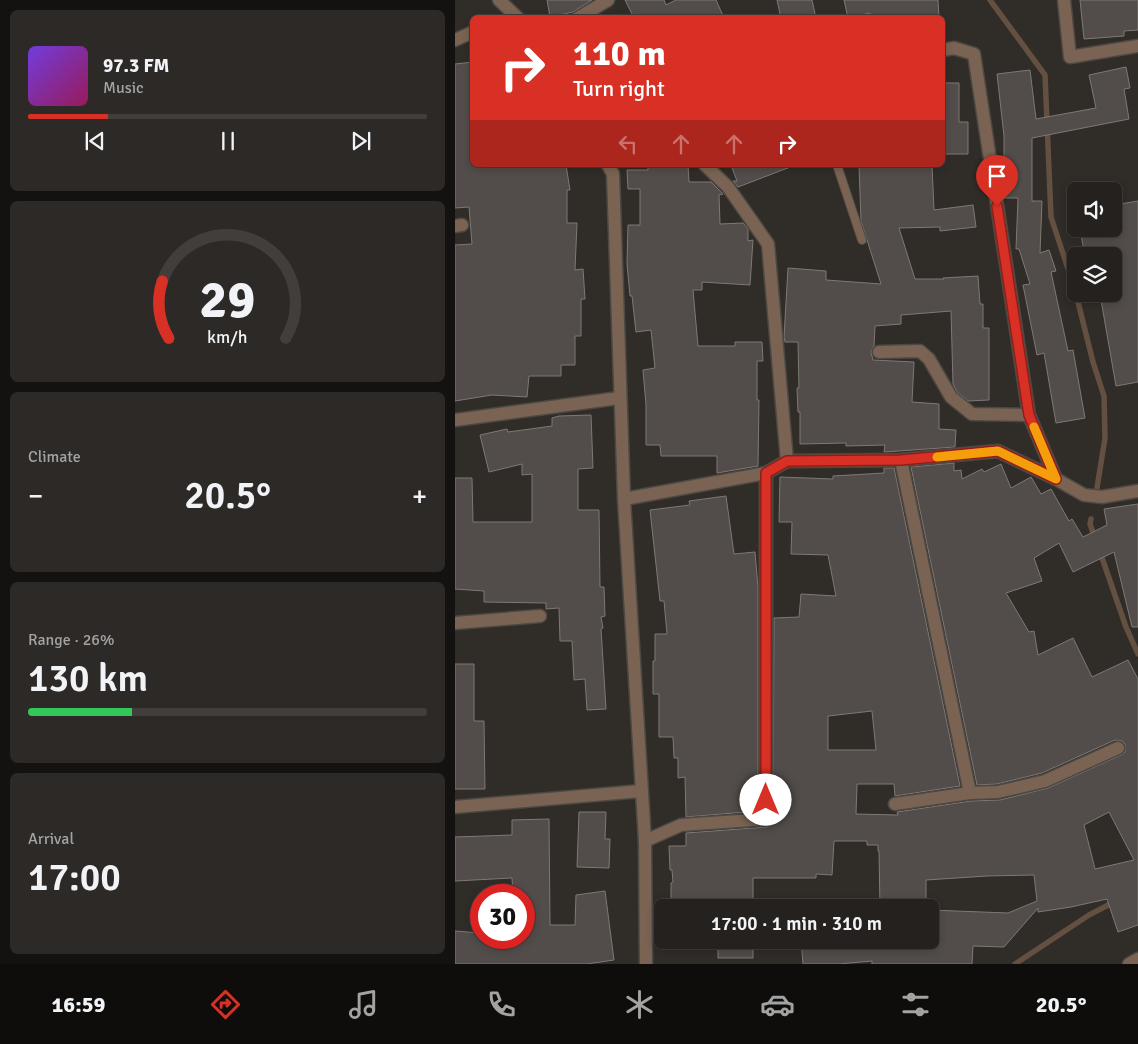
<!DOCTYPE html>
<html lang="en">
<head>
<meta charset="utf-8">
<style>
	body { margin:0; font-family:Signika,sans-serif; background:#2c2927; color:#f1f3f6; height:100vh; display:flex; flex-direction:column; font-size:19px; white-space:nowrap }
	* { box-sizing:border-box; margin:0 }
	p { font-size:16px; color:#a3a3a4 }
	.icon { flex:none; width:28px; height:28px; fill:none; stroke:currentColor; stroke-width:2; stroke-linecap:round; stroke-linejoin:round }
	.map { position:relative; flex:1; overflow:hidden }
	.sheet { display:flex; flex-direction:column; gap:10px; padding:10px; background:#141210; width:455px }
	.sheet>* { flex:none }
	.guide { position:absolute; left:15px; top:15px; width:475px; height:152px; border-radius:8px; box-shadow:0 2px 8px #0003,0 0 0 1px #413e3c; background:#d93025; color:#fff; overflow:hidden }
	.fabs { position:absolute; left:612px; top:182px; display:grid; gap:10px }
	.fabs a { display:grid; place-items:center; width:55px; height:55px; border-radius:8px; background:#24211e; box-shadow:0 2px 8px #0003,0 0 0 1px #413e3c; font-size:25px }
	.speed { position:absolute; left:15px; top:884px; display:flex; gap:10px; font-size:25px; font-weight:700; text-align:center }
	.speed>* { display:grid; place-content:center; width:65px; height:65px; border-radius:50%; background:#24211e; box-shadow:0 2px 8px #0003,0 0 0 1px #413e3c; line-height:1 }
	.speed .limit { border:8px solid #d22; background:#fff; color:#111 }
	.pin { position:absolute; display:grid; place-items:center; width:42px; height:42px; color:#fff; margin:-51px -21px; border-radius:50% 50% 50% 0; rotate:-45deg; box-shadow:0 0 5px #0007 }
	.pin .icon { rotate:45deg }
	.me { position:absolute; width:55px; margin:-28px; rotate:0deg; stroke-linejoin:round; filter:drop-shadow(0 0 4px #0008) }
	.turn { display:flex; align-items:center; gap:18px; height:105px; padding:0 20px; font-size:22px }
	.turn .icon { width:65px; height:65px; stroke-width:2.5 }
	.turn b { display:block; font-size:35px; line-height:42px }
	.lanes { display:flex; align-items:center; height:48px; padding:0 20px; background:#0003; justify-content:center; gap:25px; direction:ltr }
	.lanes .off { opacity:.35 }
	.big { font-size:38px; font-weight:600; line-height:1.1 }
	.sheet .card { flex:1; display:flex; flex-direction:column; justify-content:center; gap:8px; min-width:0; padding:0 18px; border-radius:8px; background:#2c2927 }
	.sheet .dial { align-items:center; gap:0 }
	.dial svg { height:130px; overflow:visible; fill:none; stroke:#413e3c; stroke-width:7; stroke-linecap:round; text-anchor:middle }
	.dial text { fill:#f1f3f6; stroke:none }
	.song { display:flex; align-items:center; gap:15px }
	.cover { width:60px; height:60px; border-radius:8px; background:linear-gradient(135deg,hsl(260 70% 55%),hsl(330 70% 35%)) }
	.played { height:5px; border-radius:2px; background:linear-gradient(90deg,#d93025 20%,#413e3c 20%) }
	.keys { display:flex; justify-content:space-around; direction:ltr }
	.heat { display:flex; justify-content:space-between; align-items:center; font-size:28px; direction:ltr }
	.charge { height:8px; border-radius:4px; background:linear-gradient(90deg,#34c759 26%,#413e3c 0) }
	.trip { position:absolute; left:199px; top:899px; width:285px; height:50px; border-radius:8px; background:#24211e; box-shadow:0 2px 8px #0003,0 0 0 1px #413e3c; font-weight:600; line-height:50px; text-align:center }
	.tabs { display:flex; height:80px; justify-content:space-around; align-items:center; background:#0e0d0c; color:#a3a3a4 }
	.tabs .icon { width:35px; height:35px }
	.tabs .on { color:#d93025 }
	.tabs b { font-size:22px; color:#f1f3f6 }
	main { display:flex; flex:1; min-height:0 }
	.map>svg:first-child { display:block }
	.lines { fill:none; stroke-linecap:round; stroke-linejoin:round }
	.stream { stroke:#645041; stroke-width:5.5 }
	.building { fill:#524d4a; stroke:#7e7975; fill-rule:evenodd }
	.lane-casing { stroke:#4c4844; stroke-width:10 }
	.street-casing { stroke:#4c4844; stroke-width:15 }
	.lane { stroke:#7a6352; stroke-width:8 }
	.street { stroke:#7a6352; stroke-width:12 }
	.route-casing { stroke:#8d1f18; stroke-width:12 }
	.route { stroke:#d93025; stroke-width:9 }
	.slow { stroke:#f59e0b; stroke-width:9 }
</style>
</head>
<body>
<main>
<section class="sheet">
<div class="card">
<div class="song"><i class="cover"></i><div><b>97.3 FM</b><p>Music</p></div></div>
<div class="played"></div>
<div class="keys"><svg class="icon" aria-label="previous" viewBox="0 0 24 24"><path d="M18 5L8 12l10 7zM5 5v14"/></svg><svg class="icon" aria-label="pause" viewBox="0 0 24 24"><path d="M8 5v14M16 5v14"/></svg><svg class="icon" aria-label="next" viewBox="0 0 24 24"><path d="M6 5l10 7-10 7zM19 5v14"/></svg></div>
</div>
<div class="card dial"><svg viewBox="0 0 100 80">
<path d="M14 69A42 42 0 1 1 86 69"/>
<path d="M14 69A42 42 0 0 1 10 34" stroke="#d93025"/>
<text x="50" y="56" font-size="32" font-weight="700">29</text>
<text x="50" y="72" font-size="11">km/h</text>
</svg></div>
<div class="card"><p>Climate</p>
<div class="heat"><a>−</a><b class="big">20.5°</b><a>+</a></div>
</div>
<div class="card"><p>Range · 26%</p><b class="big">130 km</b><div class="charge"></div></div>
<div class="card"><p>Arrival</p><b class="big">17:00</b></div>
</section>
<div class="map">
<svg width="683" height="964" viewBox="0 0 683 964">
	<rect width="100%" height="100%" fill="#302c28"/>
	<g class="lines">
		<!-- stream -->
		<g class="stream">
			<polyline points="535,0 590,75 596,217 621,293"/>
			<polyline points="621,294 638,362 649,396 650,438 642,488"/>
			<polyline points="636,519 635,524 640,538"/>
			<polyline points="645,552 671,627 683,654"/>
			<polyline points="560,964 634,915 659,902"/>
		</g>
	</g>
	<!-- building -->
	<g class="building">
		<polygon points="92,0 137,0 118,12 95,17"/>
		<polygon points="170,0 209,0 211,5 221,0 261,0 269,18 179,18"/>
		<polygon points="322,0 357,0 361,18 326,18"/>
		<polygon points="389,0 483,0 484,18 416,18 415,13 393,18"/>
		<polygon points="625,0 683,0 683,30 669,31 669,36 629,39"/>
		<polygon points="18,62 18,165 111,165 115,190 112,190 112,223 122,223 120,270 128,269 130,299 126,299 126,336 120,336 120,365 106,365 106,376 74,376 72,397 37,395 0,401 0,245 17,244 14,207 0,208 0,64"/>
		<polygon points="671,67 675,88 669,89 674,119 577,138 577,201 587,201 585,253 594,250 601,271 596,272 613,351 618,350 630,418 601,423 589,353 582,355 568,285 575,284 564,249 561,249 563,198 549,198 546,177 549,176 549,136 542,74 575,70 581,119 641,108 634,75"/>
		<polygon points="488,83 504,83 504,122 513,122 513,154 488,154"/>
		<polygon points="193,165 233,165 234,182 256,182 268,194 264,195 265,224 288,223 293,229 293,241 298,240 295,285 247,282 247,290 238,290 243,346 280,346 280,342 307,342 308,361 302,361 302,400 304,400 303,466 262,473 262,456 206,456 205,445 191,445 191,405 188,370 200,368 196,330 181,332 177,296 175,296 172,264 173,225 185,225 185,189 173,189 172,170 193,170"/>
		<polygon points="276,165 338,165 338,166 283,187 278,181 282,181"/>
		<polygon points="404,165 477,165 479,210 518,205 521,227 485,231 485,227 444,228 460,279 489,279 488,278 523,276 525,304 528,304 528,328 534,328 534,400 513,401 502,392 498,384 496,311 446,315 446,324 420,326 419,346 416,352 418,360 459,362 457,402 484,404 484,429 501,430 500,447 429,452 430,445 391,446 391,443 345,444 345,412 343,412 342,388 344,388 343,342 330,342 329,337 333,268 371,271 371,280 426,284 406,221"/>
		<polygon points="683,201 683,382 661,386 645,294 659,294 659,256 630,256 626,235 641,232 640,229 659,229 659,205"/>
		<polygon points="136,415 138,468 123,469 123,510 144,510 145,587 149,587 150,616 146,617 148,628 146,629 151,709 132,710 130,679 119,680 117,641 105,641 104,608 91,609 91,603 29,602 29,591 0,589 0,478 17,478 18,522 77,522 77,474 67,475 67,464 34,472 25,435 52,429 53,432 97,426 97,418 104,416"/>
		<path d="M499,463v8l7,-1 1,9 20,-10 2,3 17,-8 10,24 20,-11 10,17 10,-5 18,32 3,-2 11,18 24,-12 -3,-16 34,-5v123h-6l-18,-75 -41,20 -14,-29 -25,15 8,23 -36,12 23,39 5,-1 4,24 35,-17 19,39 36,-17 10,19v246l-20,7 -11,-33 -36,8 -33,5v-4l-34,39 -31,-1 -1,18h-100v-3l-33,3h-36l-2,-24h129v-30l78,3 29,-12 -3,-26 -47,1 -61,4v28h-46l-1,-57h-1v-6h-11v-4h-33l-2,34 -16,-1v4h-63v30h-82v-25l2,-1 -1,-12h-2l-1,-24h17v-13l81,-6 6,-5 1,-204 25,-1 2,-23 35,2 -8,-41 -37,-1 1,-32h-13l1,-45 53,2v-3l51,-3v-5h10l66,318 -65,10 -1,-12h-37l-1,30 42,1 -1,-3 74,-11 29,-1 48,-12 73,-33 4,-3v-8l-3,-3 -7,-1 -73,33 -45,11 -20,1 -66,-318zM417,711l4,39h-48v-34zM654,812l25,48 -39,9 -11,-44z"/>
		<polygon points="271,496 279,554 300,552 303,587 303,811 231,817 230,777 223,778 223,758 219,758 218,737 204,737 204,694 198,694 198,661 200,661 200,634 212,634 209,601 205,601 195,510 235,505 234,501"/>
		<polygon points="0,664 19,664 19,721 29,721 30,789 0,789"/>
		<polygon points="124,812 151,812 150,839 155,839 154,868 122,867"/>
		<polygon points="94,819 95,925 120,925 121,895 150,891 159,960 132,964 0,964 0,931 26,933 26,938 69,938 69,895 58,895 57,878 0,881 0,837 57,835 57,820"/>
		<rect x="263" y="940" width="35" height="18"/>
	</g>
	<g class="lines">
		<defs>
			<polyline id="lane" points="382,165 407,240"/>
			<g id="street">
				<polyline points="44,0 63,18"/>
				<polyline points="609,0 615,57 683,46"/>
				<polyline points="123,18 153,0"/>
				<polyline points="0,40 18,32"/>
				<polyline points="488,50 499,48 519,54 574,415 601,479"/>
				<polyline points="153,165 158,174 169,499 311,473 311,819 226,825 190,841 191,964"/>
				<polyline points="250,165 273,187 313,244 332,461"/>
				<polyline points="0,226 7,225"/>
				<polyline points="424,352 465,351 474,359 496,397 517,414 574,415"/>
				<polyline points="0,420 164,398"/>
				<polyline points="446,460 515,793"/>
				<polyline points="311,473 332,461 446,460 543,451 601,479 629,495 647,497 683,491"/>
				<polyline points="169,499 190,841"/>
				<polyline points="0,623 85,616"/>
				<polyline points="440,804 515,793 543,792 590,781 663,748"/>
				<polyline points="0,807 186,791"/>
				<polyline points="674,964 683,959"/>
			</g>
		</defs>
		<!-- lane casing -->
		<use href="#lane" class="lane-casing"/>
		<!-- street casing -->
		<use href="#street" class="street-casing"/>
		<!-- lane -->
		<use href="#lane" class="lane"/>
		<!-- street -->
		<use href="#street" class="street"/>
	</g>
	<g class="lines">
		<defs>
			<polyline id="route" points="311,800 311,473 332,461 446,460 543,451 601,479 574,415 542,206"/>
		</defs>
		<!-- route casing -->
		<use href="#route" class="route-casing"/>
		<!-- route -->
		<use href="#route" class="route"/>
		<!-- slow -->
		<polyline class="slow" points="482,457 543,451 601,479 579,427"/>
	</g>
</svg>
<div class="fabs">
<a><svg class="icon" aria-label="sound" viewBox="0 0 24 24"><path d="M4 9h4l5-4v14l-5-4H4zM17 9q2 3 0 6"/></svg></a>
<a><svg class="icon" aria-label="layers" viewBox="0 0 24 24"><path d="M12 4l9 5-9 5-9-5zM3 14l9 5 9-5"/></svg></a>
</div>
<div class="speed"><div class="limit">30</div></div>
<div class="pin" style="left:542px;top:206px;background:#d93025"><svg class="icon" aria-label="arrive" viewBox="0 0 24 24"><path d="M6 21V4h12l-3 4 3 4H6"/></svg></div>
<svg class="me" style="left:311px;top:800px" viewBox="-20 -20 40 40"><circle r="19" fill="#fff"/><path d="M0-13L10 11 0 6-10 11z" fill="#d93025"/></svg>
<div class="trip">17:00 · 1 min · 310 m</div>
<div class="guide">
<div class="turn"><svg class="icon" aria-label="right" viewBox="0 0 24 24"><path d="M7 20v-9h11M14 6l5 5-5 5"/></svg><div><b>110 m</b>Turn right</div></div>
<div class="lanes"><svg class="icon off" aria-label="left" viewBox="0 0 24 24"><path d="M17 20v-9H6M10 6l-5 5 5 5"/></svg><svg class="icon off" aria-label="ahead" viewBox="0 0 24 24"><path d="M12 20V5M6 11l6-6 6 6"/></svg><svg class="icon off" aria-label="ahead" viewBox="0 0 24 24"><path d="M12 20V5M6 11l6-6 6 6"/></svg><svg class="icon" aria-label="right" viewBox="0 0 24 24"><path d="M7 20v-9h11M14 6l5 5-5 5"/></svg></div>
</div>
</div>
</main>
<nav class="tabs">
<b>16:59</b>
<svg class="icon on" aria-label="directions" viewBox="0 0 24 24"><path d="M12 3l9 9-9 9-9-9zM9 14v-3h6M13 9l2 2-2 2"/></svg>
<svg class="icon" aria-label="music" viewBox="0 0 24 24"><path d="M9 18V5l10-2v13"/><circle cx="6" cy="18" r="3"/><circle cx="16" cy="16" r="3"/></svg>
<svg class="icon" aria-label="phone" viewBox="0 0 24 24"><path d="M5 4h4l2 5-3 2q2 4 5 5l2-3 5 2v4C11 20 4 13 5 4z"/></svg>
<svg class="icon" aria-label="climate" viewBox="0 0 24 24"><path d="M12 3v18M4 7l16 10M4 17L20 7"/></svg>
<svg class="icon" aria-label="car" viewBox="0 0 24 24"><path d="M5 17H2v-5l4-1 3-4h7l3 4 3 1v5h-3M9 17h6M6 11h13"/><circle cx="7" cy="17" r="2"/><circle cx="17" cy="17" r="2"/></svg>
<svg class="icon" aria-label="filters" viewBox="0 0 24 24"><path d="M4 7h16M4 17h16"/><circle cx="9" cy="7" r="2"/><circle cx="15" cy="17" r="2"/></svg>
<b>20.5°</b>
</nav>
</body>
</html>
